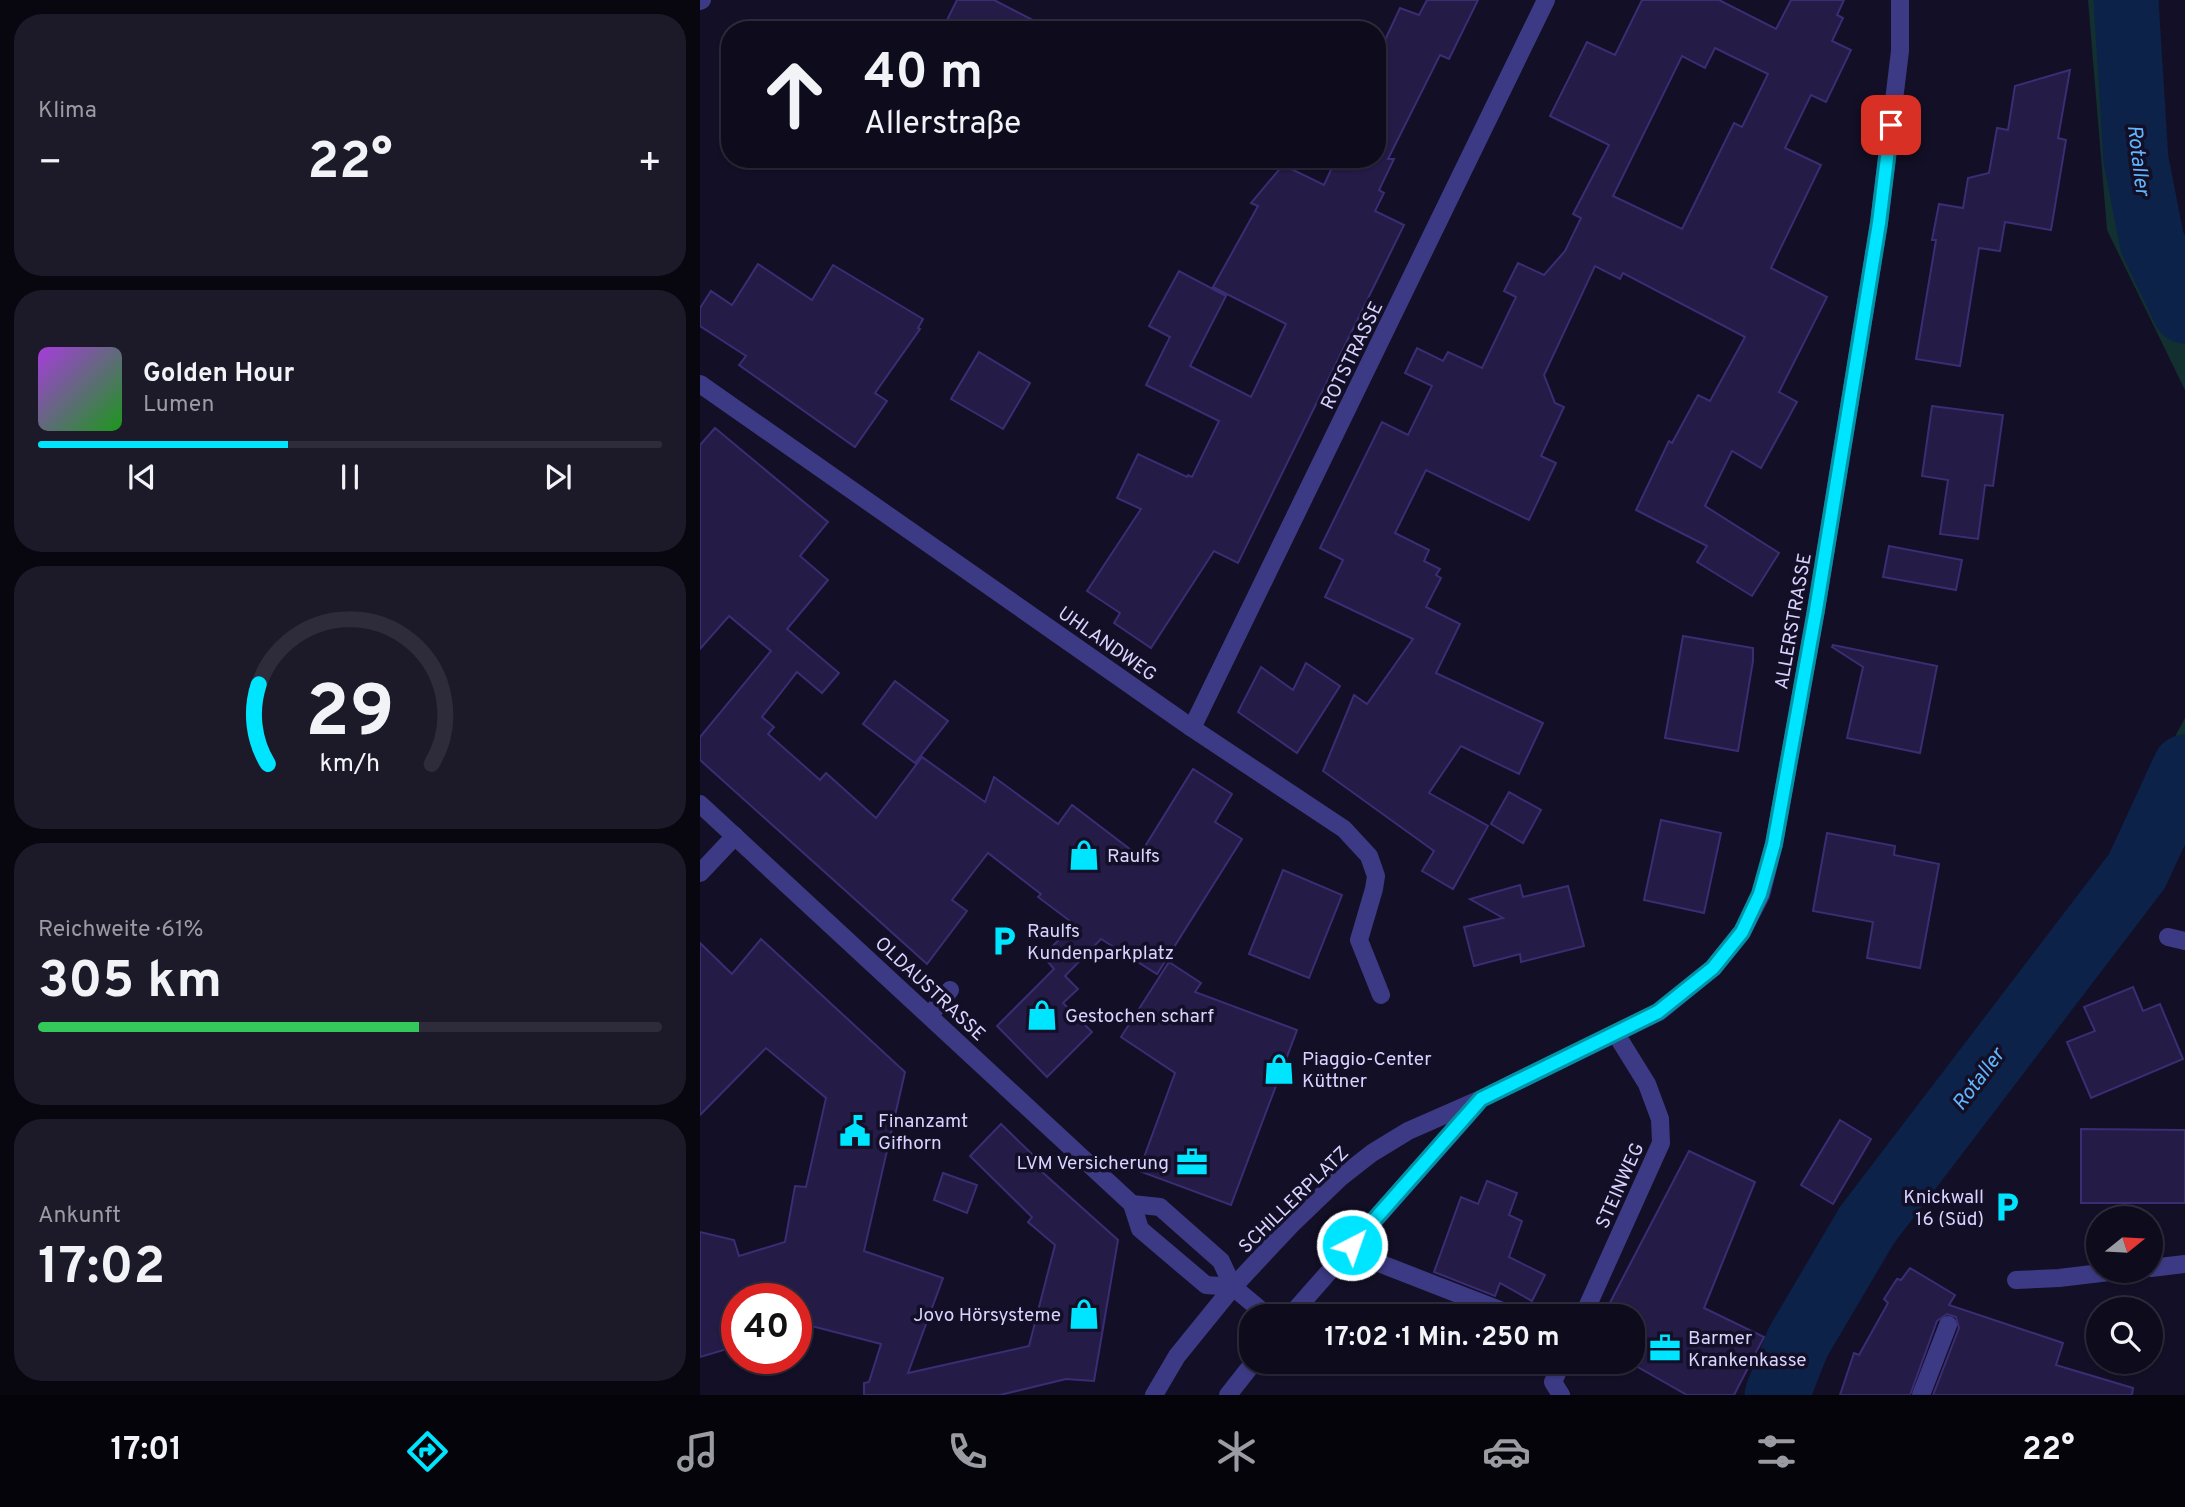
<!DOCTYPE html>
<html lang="de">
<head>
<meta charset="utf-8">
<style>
	body { margin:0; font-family:Overpass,sans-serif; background:#1c1929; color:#f1f3f6; height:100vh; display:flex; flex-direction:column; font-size:26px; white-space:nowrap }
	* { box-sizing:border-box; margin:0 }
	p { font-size:23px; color:#9b9ba3 }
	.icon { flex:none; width:38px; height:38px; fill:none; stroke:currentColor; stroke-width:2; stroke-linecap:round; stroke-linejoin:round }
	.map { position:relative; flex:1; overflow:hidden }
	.details { display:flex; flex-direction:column; gap:14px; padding:14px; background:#08060f; width:700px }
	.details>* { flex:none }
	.guide { position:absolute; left:21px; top:21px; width:665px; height:147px; border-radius:28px; box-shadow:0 2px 5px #0004,0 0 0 2px #2e2b3b; background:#0e0b1c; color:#f1f3f6; overflow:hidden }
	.needle { width:46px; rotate:72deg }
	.buttons { position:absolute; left:1386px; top:1206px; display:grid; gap:14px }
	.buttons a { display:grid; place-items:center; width:77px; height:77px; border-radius:50%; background:#0e0b1c; box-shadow:0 2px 5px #0004,0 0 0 2px #2e2b3b; font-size:35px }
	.speed { position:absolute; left:21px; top:1283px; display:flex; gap:14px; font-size:35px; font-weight:700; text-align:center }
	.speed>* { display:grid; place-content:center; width:91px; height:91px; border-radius:50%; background:#0e0b1c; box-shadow:0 2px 5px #0004,0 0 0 2px #2e2b3b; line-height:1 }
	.speed .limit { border:10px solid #d22; background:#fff; color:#111 }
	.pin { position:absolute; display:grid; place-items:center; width:60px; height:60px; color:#fff; margin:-30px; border-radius:14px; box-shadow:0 4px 10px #0006 }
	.me { position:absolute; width:77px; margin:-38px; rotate:41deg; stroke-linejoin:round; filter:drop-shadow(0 0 5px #0008) }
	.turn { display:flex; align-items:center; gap:24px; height:147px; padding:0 28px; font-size:32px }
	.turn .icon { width:91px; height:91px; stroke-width:2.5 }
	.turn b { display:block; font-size:49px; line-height:60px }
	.big { font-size:52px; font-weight:700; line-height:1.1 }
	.details .tile { flex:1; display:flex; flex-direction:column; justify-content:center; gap:10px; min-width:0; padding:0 24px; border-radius:28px; background:#1c1929 }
	.details .dial { align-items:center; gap:0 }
	.dial svg { height:182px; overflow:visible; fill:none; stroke:#2e2b3b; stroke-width:7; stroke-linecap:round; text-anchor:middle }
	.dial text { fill:#f1f3f6; stroke:none }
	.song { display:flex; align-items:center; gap:21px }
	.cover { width:84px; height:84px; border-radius:10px; background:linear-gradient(135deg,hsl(280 70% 55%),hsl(120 70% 35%)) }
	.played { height:7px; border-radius:4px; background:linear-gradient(90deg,#00e5ff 40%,#2e2b3b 40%) }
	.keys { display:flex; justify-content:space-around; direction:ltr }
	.heat { display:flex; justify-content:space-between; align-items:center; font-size:38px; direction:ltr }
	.charge { height:10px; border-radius:5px; background:linear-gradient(90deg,#34c759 61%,#2e2b3b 0) }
	.trip { position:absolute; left:539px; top:1304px; width:406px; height:70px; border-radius:28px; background:#0e0b1c; box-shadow:0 2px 5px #0004,0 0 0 2px #2e2b3b; font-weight:700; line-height:70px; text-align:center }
	.menu { display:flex; height:112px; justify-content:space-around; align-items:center; background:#06040b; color:#9b9ba3 }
	.menu .icon { width:49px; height:49px }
	.menu .active { color:#00e5ff }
	.menu b { font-size:32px; color:#f1f3f6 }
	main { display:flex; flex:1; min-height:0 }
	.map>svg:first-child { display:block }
	.green { fill:#12302f }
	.water { fill:#0c2248 }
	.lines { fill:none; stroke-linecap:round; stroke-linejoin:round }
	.river { stroke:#0c2248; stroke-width:65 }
	.building { fill:#241b47; stroke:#3b2d73; stroke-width:2; fill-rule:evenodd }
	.service { stroke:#3d3a85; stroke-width:18 }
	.pedestrian { stroke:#3d3a85; stroke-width:18 }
	.minor { stroke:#3d3a85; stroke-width:18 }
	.tertiary { stroke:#3d3a85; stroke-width:18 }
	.route-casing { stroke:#0095a6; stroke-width:18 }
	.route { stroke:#00e5ff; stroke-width:12 }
	.labels { text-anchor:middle; stroke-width:7; stroke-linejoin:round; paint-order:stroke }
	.street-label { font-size:19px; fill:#d9d4ff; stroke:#130f26 }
	.poi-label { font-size:19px; fill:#d9d4ff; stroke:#130f26; text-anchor:start }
	.water-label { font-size:21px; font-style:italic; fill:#62b6ff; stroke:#130f26 }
</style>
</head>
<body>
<main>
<section class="details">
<div class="tile"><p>Klima</p>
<div class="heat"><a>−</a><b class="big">22°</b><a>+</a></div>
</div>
<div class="tile">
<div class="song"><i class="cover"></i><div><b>Golden Hour</b><p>Lumen</p></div></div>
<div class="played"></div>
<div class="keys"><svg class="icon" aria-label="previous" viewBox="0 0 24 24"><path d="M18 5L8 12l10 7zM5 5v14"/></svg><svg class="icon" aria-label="pause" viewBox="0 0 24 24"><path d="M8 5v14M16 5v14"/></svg><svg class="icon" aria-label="next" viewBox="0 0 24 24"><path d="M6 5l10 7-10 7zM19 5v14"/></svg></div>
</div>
<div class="tile dial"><svg viewBox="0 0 100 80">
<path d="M14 69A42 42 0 1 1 86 69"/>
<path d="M14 69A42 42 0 0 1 10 34" stroke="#00e5ff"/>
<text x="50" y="56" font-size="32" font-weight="700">29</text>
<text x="50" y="72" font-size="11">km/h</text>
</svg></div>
<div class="tile"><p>Reichweite · 61%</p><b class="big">305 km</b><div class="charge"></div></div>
<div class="tile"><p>Ankunft</p><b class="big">17:02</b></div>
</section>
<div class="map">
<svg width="1485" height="1395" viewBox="0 0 1485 1395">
	<rect width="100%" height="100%" fill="#130f26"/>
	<!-- green -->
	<g class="green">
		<polygon points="1388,0 1454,0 1459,133 1471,235 1485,261 1485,390 1407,230"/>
		<polygon points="1485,718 1485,840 1432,925 1284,1118 1172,1246 1095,1395 1048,1395 1065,1348 1138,1224 1395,884"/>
	</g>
	<!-- water -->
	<polygon class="water" points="1400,0 1448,0 1401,8"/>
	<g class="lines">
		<!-- river -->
		<g class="river">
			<polyline points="1426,0 1436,160 1452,242 1485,311"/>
			<polyline points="1077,1395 1098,1342 1167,1225 1437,871 1485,767"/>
		</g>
	</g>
	<!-- building -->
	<g class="building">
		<polygon points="257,0 294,0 352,30 242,30"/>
		<polygon points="727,0 778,0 749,59 740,55 688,159 694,159 679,190 684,193 675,211 704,225 538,563 514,551 451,648 414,623 420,613 387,591 441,509 417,498 438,454 487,477 488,475 492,477 519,421 446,385 470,337 449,326 479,271 526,296 490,366 551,397 586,324 513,287 558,206 551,203 583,165 624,185 636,159 677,159 677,57 700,8 719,15"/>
		<path d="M942,0h77l57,29 15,-29h53l-7,15 6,3 -11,23 19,9 -25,52 -15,-7 -26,53 36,17 -50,103 56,29 -48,95 18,10 -36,66 -29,-17 -27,55 74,47 -27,43 -55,-34 10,-16 -71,-36 33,-69 3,2 26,-48 12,6 35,-64 -122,-64 -3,6 -25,-13 -51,109 11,28 9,4 -23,49 15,7 -27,57 -103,-50 -31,63 34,17 -5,11 16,8 -4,6 5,3 -15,29 34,17 -24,49 107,50 -24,51 -58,-28 -32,47 59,33 -35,63 -31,-18 12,-20 -111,-80 31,-76 13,9 46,-65 -88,-42 18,-37 -23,-12 62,-126 26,13 24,-49 -27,-13 12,-25 26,13 5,-9 34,16 34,-71 -12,-6 14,-28 26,12 21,-24 16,-33 -8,-4 36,-69 -59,-29 37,-74 28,13zM1015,48l53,26 -26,53 -8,-4 -52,106 -69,-33 69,-140 23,12z"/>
		<polygon points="1370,70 1358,138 1366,140 1351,230 1305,222 1300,251 1279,248 1260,366 1216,359 1236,240 1232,240 1239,204 1263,208 1268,178 1289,173 1297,128 1308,130 1315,86"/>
		<polygon points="58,264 112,300 133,265 223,319 218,328 220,329 175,393 187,401 155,447 39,365 46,356 0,326 0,308 11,291 32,305"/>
		<polygon points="279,352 330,383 303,429 251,399"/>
		<polygon points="1232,406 1303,415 1293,486 1285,485 1278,539 1240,534 1248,480 1222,476"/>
		<polygon points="15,428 128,522 100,556 128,580 87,629 139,673 122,693 97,672 62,717 74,727 68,734 120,780 126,773 176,818 222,757 285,802 294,777 358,824 372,805 439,856 493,769 532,794 515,822 542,839 457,974 401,939 365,976 378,989 363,1003 392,1032 347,1077 297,1026 354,969 343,956 374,924 338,897 341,894 288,853 252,900 267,911 227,964 0,760 0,737 71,651 29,616 0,649 0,445"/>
		<polygon points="1189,546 1262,560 1256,590 1183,577"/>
		<polygon points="983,636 1053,648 1053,661 1038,751 965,738"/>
		<polygon points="1133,645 1237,666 1220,753 1147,738 1163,667 1132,647"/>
		<polygon points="606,663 640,686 597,753 538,712 561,667 593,690"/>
		<polygon points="195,681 248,721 215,763 163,724"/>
		<polygon points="809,792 841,810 823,843 791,824"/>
		<polygon points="961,820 1021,833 1004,913 944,900"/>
		<polygon points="1127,833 1195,846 1194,855 1239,864 1220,968 1167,958 1173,922 1113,911"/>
		<polygon points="583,870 642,895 609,978 549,954"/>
		<polygon points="820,885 823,897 868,886 884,946 821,962 820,954 774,966 764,927 803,918 770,899"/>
		<polygon points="61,939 205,1072 164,1251 243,1278 208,1373 329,1346 355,1245 328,1222 332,1217 270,1156 301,1124 336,1158 331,1162 418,1240 394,1381 366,1379 300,1395 164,1395 164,1383 169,1382 181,1344 96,1322 96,1298 37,1298 37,1346 0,1357 0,1232 34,1240 39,1256 85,1242 95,1186 106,1187 126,1098 66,1048 0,1115 0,943 32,974"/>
		<polygon points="469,962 501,983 495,992 597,1030 531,1205 439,1171 475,1073 421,1037"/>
		<polygon points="1433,987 1443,1011 1460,1004 1483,1059 1391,1098 1367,1042 1395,1031 1384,1007"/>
		<polygon points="1140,1120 1171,1139 1133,1204 1101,1185"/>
		<polygon points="1381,1129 1485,1130 1485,1203 1381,1203"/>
		<polygon points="989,1151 1055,1182 1004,1308 1064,1337 1034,1395 987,1395 929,1362 940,1362 933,1358 933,1316 903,1316"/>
		<polygon points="243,1173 277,1185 267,1213 234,1200"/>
		<polygon points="787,1181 817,1193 809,1215 822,1221 809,1257 845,1275 832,1301 800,1283 795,1296 734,1272 761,1197 778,1204"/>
		<polygon points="1210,1268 1255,1295 1249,1305 1363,1343 1356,1365 1433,1388 1432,1395 1233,1395 1259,1328 1256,1317 1247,1314 1237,1321 1210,1395 1140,1395 1154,1353 1159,1355 1188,1303 1184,1299 1197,1279 1201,1280"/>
	</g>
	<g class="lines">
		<!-- service -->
		<g class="service">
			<polyline points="0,873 35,836"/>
			<polyline points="230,1015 250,990"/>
			<polyline points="1316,1280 1359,1278 1426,1270"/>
		</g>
		<!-- pedestrian -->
		<polyline class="pedestrian" points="652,1245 671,1260 815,1316"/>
		<!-- minor -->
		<g class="minor">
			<polyline points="0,1 2,0"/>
			<polyline points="0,384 492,728 644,829 669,856 676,876 674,889 659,940 681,995"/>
			<polyline points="492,728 846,0"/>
			<polyline points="1468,937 1485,941"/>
			<polyline points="1451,1268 1485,1264"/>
			<polyline points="883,1316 961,1143 960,1119 947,1084 916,1034"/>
			<polyline points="861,1395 853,1382 862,1362"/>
			<polyline points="1221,1395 1248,1325"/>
		</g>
		<!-- tertiary -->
		<g class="tertiary">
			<polyline points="0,804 432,1204 440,1229 506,1285 533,1287"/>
			<polyline points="432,1204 460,1207 521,1261 533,1287 568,1316"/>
			<polyline points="590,1316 776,1105"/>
			<polyline points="454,1395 477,1356 533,1287 591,1225 640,1178 672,1153 708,1131 781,1099 959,1012 1013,968 1042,932 1061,895 1074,844 1116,610 1179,223 1200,51 1200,0"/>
			<polyline points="528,1395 554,1362"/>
		</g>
	</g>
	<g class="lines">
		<defs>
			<polyline id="route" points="652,1245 781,1099 958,1012 1013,968 1042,932 1060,894 1074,844 1116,610 1179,223 1191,125"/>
		</defs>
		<!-- route casing -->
		<use href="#route" class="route-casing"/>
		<!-- route -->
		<use href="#route" class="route"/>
	</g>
	<!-- icons -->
	<defs>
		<symbol id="shop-bare" viewBox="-9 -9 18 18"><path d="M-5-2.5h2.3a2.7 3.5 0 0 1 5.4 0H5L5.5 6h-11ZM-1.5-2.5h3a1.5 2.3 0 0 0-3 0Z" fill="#00e5ff" stroke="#130f26" stroke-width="2.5" paint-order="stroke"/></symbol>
		<symbol id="parking-bare" viewBox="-9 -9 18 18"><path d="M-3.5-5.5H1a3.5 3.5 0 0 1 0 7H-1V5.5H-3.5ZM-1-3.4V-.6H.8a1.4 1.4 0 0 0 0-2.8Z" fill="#00e5ff" stroke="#130f26" stroke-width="2.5" paint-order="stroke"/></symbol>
		<symbol id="civic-bare" viewBox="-9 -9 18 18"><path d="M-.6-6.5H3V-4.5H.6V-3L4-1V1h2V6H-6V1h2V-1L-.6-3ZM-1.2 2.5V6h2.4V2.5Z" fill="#00e5ff" stroke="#130f26" stroke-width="2.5" paint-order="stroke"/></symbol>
		<symbol id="office-bare" viewBox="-9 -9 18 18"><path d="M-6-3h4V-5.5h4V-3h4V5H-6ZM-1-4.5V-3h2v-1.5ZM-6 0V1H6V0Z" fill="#00e5ff" stroke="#130f26" stroke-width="2.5" paint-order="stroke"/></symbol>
	</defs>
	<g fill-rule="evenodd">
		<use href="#shop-bare" x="362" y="833" width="44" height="44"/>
		<use href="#parking-bare" x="282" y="919" width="44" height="44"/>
		<use href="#shop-bare" x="320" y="993" width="44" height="44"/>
		<use href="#shop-bare" x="557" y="1047" width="44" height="44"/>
		<use href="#civic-bare" x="133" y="1109" width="44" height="44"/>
		<use href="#office-bare" x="470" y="1140" width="44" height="44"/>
		<use href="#parking-bare" x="1285" y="1185" width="44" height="44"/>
		<use href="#shop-bare" x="362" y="1292" width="44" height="44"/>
		<use href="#office-bare" x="943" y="1326" width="44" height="44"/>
	</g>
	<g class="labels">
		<!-- street labels -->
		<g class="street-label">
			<text transform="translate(651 355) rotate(-64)" y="7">ROTSTRASSE</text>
			<text transform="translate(1092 621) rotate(-80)" y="7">ALLERSTRASSE</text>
			<text transform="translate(408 643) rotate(35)" y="7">UHLANDWEG</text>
			<text transform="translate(231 988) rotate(43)" y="7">OLDAUSTRASSE</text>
			<text transform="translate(919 1185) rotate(-66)" y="7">STEINWEG</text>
			<text transform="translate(593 1199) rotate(-44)" y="7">SCHILLERPLATZ</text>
		</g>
		<!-- poi labels -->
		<g class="poi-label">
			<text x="407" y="862">Raulfs</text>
			<text x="327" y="937">Raulfs<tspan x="327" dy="22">Kundenparkplatz</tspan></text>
			<text x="365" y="1022">Gestochen scharf</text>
			<text x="602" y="1065">Piaggio-Center<tspan x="602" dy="22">Küttner</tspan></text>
			<text x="178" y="1127">Finanzamt<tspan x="178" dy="22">Gifhorn</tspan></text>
			<text x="469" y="1169" text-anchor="end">LVM Versicherung</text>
			<text x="1284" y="1203" text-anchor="end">Knickwall<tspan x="1284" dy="22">16 (Süd)</tspan></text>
			<text x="361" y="1321" text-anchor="end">Jovo Hörsysteme</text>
			<text x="988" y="1344">Barmer<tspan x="988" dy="22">Krankenkasse</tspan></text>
		</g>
		<!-- water labels -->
		<g class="water-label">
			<text transform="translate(1439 160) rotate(83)" y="7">Rotaller</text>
			<text transform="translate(1278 1079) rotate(-53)" y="7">Rotaller</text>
		</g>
	</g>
</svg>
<div class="buttons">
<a><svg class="needle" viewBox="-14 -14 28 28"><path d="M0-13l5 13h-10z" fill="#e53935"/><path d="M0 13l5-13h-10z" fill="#9b9ba3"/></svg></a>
<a><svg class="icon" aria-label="search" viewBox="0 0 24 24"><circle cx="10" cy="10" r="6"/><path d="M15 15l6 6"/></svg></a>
</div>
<div class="speed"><div class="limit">40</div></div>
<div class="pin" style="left:1191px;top:125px;background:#d93025"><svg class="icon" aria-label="arrive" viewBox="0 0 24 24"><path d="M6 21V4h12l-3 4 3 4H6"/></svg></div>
<svg class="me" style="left:652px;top:1245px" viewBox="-20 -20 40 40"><circle r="17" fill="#00e5ff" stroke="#fff" stroke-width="3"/><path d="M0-11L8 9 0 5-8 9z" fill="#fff"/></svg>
<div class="trip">17:02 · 1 Min. · 250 m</div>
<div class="guide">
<div class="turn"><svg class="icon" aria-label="ahead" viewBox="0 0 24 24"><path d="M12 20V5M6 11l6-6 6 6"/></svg><div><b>40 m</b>Allerstraße</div></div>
</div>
</div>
</main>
<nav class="menu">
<b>17:01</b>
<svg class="icon active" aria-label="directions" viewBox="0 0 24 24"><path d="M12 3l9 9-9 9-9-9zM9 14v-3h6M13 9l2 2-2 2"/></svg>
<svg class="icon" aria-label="music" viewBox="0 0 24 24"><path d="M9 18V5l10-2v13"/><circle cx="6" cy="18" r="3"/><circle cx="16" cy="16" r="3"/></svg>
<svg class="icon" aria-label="phone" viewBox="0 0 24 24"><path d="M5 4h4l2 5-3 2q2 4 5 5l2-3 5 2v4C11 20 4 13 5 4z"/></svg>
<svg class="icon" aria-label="climate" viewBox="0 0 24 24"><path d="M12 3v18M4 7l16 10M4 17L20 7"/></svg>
<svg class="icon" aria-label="car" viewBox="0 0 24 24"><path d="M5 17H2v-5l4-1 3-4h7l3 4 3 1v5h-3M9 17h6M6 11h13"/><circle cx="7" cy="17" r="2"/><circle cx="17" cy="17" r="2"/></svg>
<svg class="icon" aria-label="filters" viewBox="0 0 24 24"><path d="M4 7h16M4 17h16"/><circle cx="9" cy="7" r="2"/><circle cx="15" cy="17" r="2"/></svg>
<b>22°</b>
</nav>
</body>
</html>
